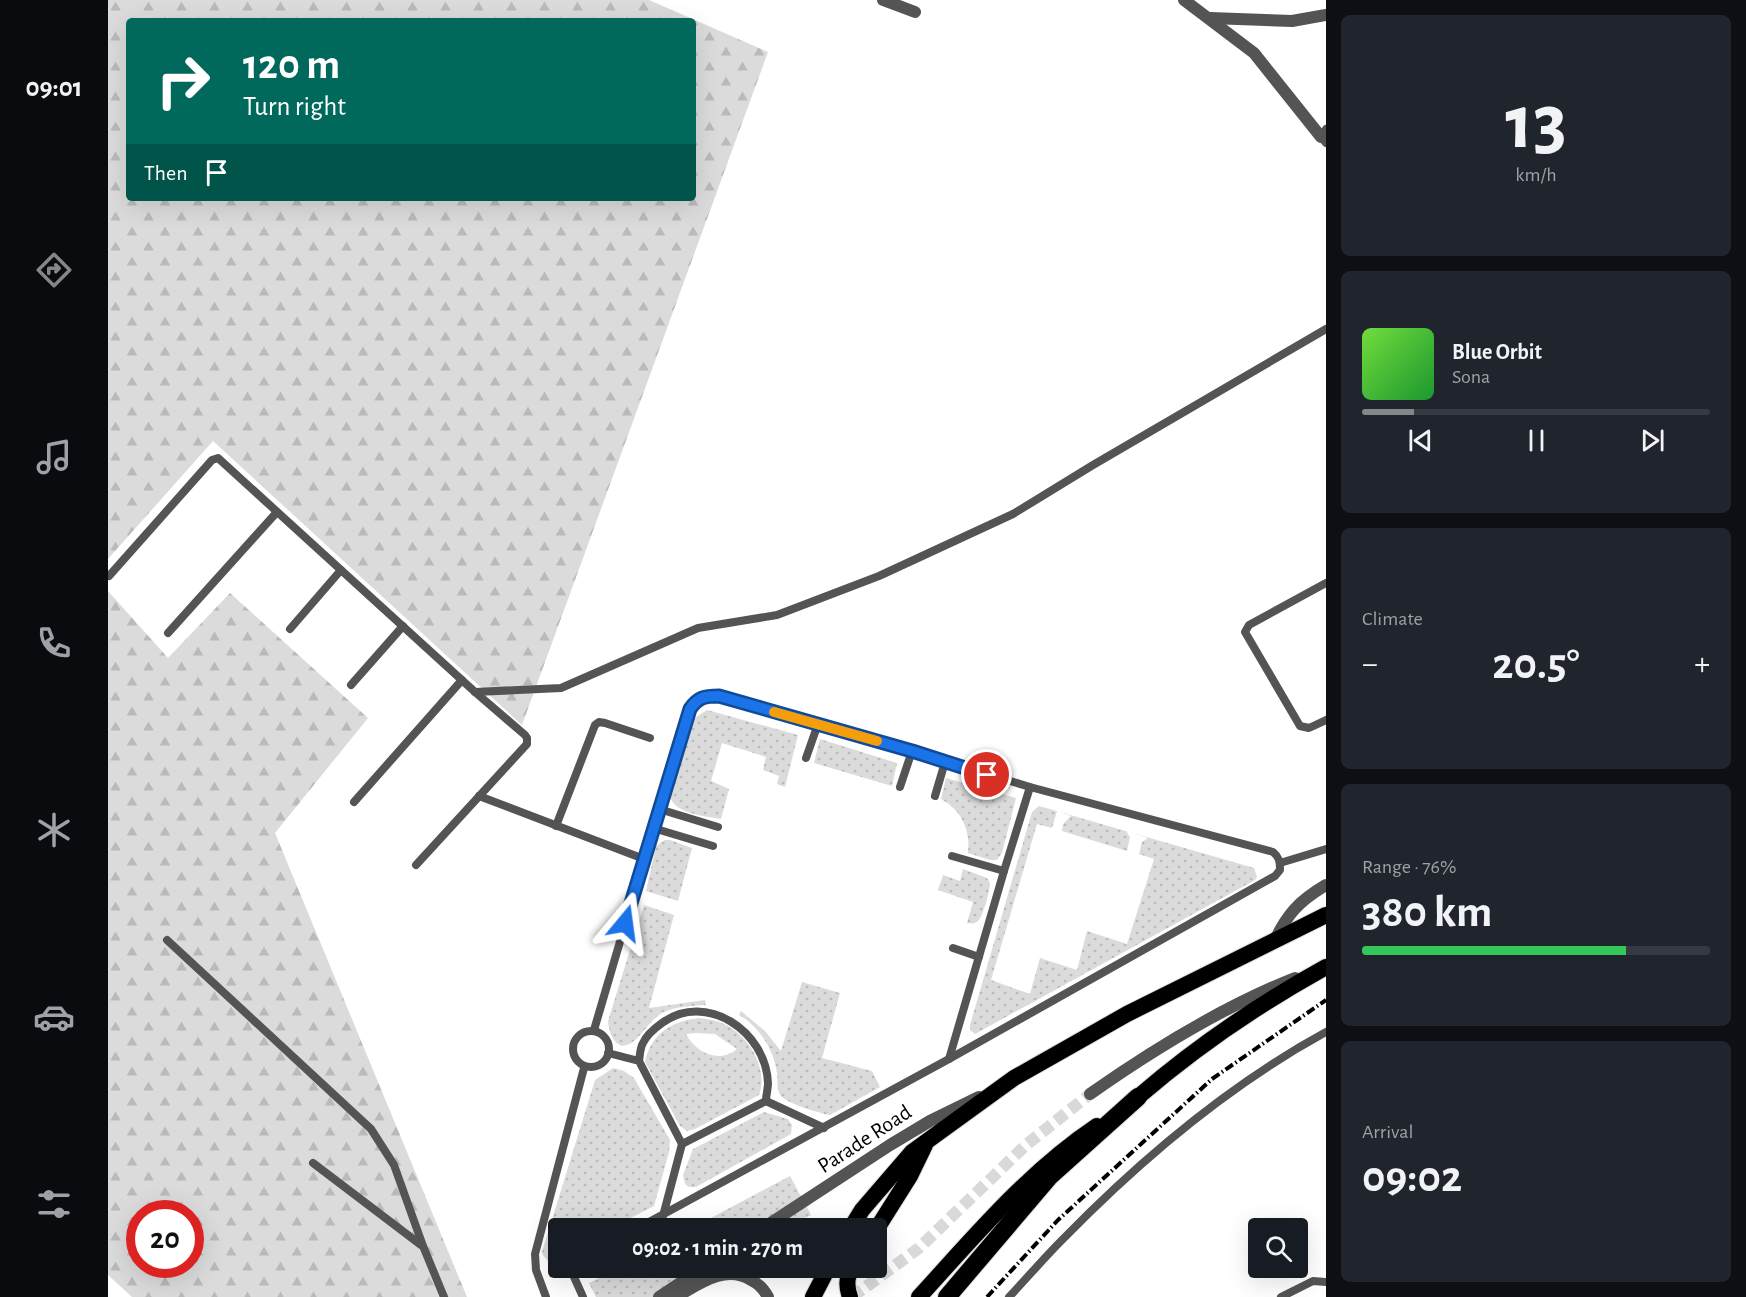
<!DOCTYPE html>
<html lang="en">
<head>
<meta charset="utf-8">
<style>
	body { margin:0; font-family:"Alegreya Sans",sans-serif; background:#20242c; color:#f1f3f6; height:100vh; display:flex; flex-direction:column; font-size:22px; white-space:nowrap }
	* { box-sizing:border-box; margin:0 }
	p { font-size:20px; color:#9ea1a6 }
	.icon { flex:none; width:33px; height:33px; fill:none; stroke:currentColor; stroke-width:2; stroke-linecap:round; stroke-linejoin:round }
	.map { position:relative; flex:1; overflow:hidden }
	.drawer { display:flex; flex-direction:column; gap:15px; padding:15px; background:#0d0f14; width:420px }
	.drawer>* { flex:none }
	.hud { position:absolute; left:18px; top:18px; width:570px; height:183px; border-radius:6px; box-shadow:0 6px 24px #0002; background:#00695c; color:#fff; overflow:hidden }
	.fabs { position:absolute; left:1140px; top:1218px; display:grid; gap:12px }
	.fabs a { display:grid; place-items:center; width:60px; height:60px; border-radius:6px; background:#171b24; box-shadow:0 6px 24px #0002; font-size:30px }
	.speed { position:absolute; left:18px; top:1200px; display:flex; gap:12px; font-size:30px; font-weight:700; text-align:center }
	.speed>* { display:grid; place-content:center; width:78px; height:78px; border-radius:50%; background:#171b24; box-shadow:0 6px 24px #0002; line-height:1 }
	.speed .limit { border:9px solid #d22; background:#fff; color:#111 }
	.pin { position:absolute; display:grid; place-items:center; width:51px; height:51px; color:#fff; margin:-26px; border:3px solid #fff; border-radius:50%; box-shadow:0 2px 6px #0007 }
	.me { position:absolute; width:66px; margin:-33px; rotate:16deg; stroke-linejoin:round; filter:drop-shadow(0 0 4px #0008) }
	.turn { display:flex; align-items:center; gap:21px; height:126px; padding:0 18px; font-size:27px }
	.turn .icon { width:78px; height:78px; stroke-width:2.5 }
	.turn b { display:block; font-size:42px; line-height:51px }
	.then { display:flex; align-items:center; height:57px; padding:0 18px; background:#0003; gap:12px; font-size:22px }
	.big { font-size:45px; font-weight:700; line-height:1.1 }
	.drawer .tile { flex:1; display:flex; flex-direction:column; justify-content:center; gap:9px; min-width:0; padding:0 21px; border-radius:9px; background:#20242c }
	.drawer .dial { align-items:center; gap:0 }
	.dial b { font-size:78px; line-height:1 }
	.song { display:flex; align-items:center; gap:18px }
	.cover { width:72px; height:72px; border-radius:9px; background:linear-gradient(135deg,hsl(100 70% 55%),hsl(130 70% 35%)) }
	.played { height:6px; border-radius:3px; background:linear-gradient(90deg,#858687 15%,#363941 15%) }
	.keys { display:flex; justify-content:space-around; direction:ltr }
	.heat { display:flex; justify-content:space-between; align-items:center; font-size:33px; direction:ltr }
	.charge { height:9px; border-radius:4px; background:linear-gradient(90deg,#34c759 76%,#363941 0) }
	.trip { position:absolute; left:440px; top:1218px; width:339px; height:60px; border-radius:6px; background:#171b24; box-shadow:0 6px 24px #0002; font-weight:700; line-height:60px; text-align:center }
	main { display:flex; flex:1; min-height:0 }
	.menu { display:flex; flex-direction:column; width:108px; justify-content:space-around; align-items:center; background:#090b0e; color:#9ea1a6 }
	.menu .icon { width:42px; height:42px }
	.menu .current { color:#858687 }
	.menu b { font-size:27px; color:#f1f3f6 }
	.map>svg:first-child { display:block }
	.grass { fill:url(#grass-dots); fill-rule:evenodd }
	.forest { fill:url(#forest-firs); fill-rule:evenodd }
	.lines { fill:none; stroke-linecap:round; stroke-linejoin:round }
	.tertiary-tunnel { stroke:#d9d9d9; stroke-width:12; stroke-dasharray:12 6; stroke-linecap:butt }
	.trunk-casing { stroke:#dbdbdb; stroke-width:18 }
	.motorway-casing { stroke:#dbdbdb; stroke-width:20 }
	.service { stroke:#545454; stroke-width:8 }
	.minor { stroke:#545454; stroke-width:12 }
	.tertiary { stroke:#545454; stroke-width:12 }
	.trunk { stroke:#000; stroke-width:16 }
	.motorway { stroke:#000; stroke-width:18 }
	.rail { stroke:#000; stroke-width:4; stroke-dasharray:9 3 1.5 3; stroke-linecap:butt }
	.route-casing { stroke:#114b97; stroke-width:15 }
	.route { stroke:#1a73e8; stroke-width:10 }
	.slow { stroke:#f59e0b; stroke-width:10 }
	.labels { text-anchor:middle; stroke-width:4.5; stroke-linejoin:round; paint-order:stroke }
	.street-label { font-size:22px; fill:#000; stroke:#fff }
</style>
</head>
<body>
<main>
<nav class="menu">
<b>09:01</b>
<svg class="icon current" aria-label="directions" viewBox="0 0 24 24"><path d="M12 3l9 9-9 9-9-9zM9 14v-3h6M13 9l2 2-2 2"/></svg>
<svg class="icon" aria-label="music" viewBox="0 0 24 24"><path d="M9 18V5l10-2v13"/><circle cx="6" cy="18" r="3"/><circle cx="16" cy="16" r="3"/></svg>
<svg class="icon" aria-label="phone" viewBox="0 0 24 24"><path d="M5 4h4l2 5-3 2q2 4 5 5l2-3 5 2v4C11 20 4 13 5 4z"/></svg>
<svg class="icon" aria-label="climate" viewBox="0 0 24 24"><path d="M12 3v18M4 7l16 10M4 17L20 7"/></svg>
<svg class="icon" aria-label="car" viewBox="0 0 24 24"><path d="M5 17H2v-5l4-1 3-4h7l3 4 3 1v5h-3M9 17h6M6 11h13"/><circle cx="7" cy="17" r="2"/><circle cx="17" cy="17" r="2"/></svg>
<svg class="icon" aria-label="filters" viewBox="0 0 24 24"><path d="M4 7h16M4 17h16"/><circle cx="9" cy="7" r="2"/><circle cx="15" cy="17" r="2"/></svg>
</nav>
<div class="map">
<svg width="1218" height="1297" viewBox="0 0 1218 1297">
	<defs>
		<pattern id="grass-dots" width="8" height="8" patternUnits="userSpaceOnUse" patternTransform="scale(1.5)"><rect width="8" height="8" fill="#dbdbdb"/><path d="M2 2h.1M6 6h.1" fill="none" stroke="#bababa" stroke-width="1.8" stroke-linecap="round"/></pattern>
		<pattern id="forest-firs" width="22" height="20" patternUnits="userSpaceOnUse" patternTransform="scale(1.5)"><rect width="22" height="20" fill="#dbdbdb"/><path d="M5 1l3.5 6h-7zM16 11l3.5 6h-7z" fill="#bababa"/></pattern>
	</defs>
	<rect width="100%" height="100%" fill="#fff"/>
	<!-- grass -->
	<g class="grass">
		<path d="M599,710l91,25 -13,52 -8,-3 2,-8 -16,-6 3,-13 -44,-14 -11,38 18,8 -8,30c-19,-4 -45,-4 -52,-24l24,-76z"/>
		<polygon points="712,739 789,763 784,786 706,763"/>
		<path d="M838,778l70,20 -14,55 -5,7h-7l-22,-7c3,-23 -7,-43 -27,-54z"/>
		<path d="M931,806l215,62 3,9 -2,3 -280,154 -5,-4v-5l62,-213zM949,811l14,5 -8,8 -1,7 65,20 3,-14 -4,-6 22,7 -6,4 -3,12 15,5 -27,85 -40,-13 -10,39 -37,-12 -10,36 -39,-14 46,-156 15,4z"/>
		<polygon points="557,840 562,840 584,848 570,901 538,891 548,846"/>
		<path d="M855,869l24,9 3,5c0,7 -7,35 -13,39 -3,2 -6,1 -10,1l6,-21 -35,-12 5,-15 17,6z"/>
		<path d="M536,905l30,10 -25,93 56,-8 1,5c-15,1 -30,1 -44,8 -15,8 -23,32 -40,33 -10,-4 -13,-14 -14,-25z"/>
		<path d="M694,982l38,11 -18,65 50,13 8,16 -50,28c-11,-2 -42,-11 -49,-19 -5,-6 -3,-16 -4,-23 -3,-23 -18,-47 -38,-58l2,-4 24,20 16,20z"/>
		<path d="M591,1018c8,1 15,2 23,5 26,11 47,45 37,72l-64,34 -8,2 -7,-5 -35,-64c6,-28 26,-41 54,-44zM588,1033l19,1 22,15c-18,15 -41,4 -51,-15z"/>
		<polygon points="505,1068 516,1071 526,1078 562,1140 561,1152 546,1206 503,1228 450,1228 450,1257 440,1261 435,1255 434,1252 487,1080"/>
		<polygon points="656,1112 680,1119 684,1125 683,1134 588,1187 581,1187 577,1184 575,1175 585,1149"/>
		<polygon points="682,1176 703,1215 678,1228 584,1228"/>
		<polygon points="511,1268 607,1268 554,1297 488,1297 481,1283"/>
	</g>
	<!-- forest -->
	<g class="forest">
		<path d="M0,0h541l119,52 -246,673 -309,-284 -105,118zM21,21h564v177h-564z"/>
		<path d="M0,591l60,67 62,-65 138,125 -93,115 192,464h-335l-24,-22zM32,1214h50v50h-50z"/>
	</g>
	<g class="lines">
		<!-- tertiary-tunnel -->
		<polyline class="tertiary-tunnel" points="744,1297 811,1248 918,1145 982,1094"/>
		<defs>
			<g id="trunk">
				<path d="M1030,1097c58,-50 121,-93 188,-130"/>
				<polyline points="743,1228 754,1210 804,1152 906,1078 1019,1014 1218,915"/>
				<polyline points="768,1230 802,1176 817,1145"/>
				<polyline points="705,1297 720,1268"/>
				<path d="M742,1297c-4,-11 -4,-20 2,-29"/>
				<path d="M811,1297c56,-61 108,-124 178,-171"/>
			</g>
			<polyline id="motorway" points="839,1297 942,1176 1030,1097"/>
		</defs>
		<!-- trunk casing -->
		<use href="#trunk" class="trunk-casing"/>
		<!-- motorway casing -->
		<use href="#motorway" class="motorway-casing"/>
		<!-- service -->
		<g class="service">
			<polyline points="1218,129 1213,137 1218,143"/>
			<polyline points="1,576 104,460 110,458 367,692 417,735 419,738 419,744 308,865"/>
			<polyline points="1218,583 1141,625 1137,632 1192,726 1201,728 1218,720"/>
			<polyline points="182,629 233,570"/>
			<polyline points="60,633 169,512"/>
			<polyline points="243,685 295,626"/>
			<polyline points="367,692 453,688 590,628 669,615 771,576 905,514 985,465 1218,329"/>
			<polyline points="698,758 710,724"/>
			<polyline points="792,787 804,751"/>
			<polyline points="371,796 536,859"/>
			<polyline points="827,796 837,762"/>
			<polyline points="246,802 354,680"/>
			<polyline points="551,809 610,827"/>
			<polyline points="448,826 487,725 491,722 497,723 542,738"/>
			<polyline points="545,828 605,846"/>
			<polyline points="844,856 896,871"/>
			<polyline points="1172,863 1218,849"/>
			<polyline points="59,940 263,1129 286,1165 315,1246 336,1297"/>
			<polyline points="845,948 871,957"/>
			<path d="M486,1030l65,-221 31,-100c8,-12 15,-13 29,-13l193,55 118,36 243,65c6,5 7,9 7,18l-5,6 -326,183 -311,169"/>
			<circle cx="483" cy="1049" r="18"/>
			<path d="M500,1053l31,8 43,83 84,-43c0,-6 2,-12 2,-18 -2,-52 -62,-92 -106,-60 -7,5 -15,11 -19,20 -3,5 -3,12 -4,18"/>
			<polyline points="841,1059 896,871 922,787"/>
			<polyline points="658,1101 716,1128"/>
			<polyline points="205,1163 313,1245"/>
			<polyline points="555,1216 574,1144"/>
			<polyline points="462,1268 475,1297"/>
			<polyline points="438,1297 428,1270 427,1254 476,1068"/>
			<path d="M901,1297c18,-19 35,-39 53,-57 78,-80 165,-154 264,-208"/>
			<polyline points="1173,1297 1205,1281 1218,1282"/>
		</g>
		<!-- minor -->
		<g class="minor">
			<polyline points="775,0 807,12"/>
			<polyline points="1076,0 1146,53 1213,137"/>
			<polyline points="1102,18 1184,21 1218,15"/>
		</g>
		<!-- tertiary -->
		<g class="tertiary">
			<path d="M1166,942c13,-28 25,-41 52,-57"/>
			<path d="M982,1094c64,-45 132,-87 205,-116"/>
			<polyline points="655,1228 782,1145 822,1121 871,1097"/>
			<polyline points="551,1297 595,1268"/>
			<path d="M568,1297c23,-13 49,-33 75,-17 8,4 13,9 17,17"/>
		</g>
		<!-- trunk -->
		<use href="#trunk" class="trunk"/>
		<!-- motorway -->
		<use href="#motorway" class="motorway"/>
		<!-- rail -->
		<polyline class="rail" points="879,1297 950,1220 1104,1079 1218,1000"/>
	</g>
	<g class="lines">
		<defs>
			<path id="route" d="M517,923l65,-214c8,-12 15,-13 29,-13l193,55 75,24"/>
		</defs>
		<!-- route casing -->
		<use href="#route" class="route-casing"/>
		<!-- route -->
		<use href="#route" class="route"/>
		<!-- slow -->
		<polyline class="slow" points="666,712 769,741"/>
	</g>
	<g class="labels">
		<!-- street labels -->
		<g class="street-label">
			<text transform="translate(756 1138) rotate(-33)" y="8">Parade Road</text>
		</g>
	</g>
</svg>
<div class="fabs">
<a><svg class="icon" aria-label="search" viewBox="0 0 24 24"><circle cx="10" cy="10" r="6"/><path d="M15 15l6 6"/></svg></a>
</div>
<div class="speed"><div class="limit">20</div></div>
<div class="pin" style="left:879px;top:775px;background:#d93025"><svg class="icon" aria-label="arrive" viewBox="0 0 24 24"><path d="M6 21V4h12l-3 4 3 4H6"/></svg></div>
<svg class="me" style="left:517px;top:923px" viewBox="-20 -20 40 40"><path d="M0-17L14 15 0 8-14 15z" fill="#1a73e8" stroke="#fff" stroke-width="4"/></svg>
<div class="trip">09:02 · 1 min · 270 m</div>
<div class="hud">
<div class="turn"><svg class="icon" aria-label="right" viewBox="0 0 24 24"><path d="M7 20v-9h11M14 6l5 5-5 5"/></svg><div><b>120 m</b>Turn right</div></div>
<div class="then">Then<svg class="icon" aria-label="arrive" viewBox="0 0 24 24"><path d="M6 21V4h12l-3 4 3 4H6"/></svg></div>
</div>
</div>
<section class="drawer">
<div class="tile dial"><b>13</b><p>km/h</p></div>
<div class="tile">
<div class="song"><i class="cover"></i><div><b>Blue Orbit</b><p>Sona</p></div></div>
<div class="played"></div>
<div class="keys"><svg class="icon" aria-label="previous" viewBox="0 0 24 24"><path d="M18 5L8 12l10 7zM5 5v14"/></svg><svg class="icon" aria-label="pause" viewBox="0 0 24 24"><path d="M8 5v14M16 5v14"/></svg><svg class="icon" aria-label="next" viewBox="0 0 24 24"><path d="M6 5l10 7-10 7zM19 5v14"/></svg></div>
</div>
<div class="tile"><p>Climate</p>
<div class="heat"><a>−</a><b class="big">20.5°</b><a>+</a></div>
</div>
<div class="tile"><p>Range · 76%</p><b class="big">380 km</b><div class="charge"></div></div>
<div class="tile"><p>Arrival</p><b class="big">09:02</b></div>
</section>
</main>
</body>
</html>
